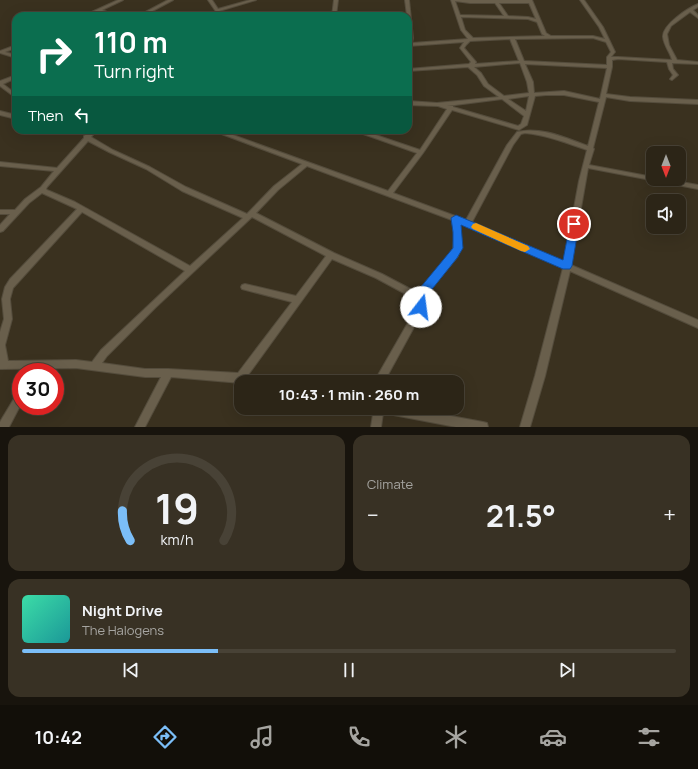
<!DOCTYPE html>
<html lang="en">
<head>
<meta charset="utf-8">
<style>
	body { margin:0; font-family:Manrope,sans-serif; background:#383124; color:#f1f3f6; height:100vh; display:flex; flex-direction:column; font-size:15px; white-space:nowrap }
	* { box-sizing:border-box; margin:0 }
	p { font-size:13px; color:#a6a5a1 }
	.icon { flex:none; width:22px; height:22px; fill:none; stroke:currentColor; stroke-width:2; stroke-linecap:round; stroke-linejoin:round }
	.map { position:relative; height:427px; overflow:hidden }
	.drawer { display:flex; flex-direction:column; gap:8px; padding:8px; background:#18140d; flex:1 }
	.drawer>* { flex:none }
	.top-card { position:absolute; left:12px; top:12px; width:400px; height:122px; border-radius:12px; box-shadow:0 4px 16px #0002,0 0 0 1px #484236; background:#0b6e4f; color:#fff; overflow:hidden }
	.needle { width:26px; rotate:180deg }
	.tools { position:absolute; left:646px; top:146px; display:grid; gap:8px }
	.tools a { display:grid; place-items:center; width:40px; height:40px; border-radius:8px; background:#2c2517; box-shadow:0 4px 16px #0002,0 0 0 1px #484236; font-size:20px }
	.speed { position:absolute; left:12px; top:363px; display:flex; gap:8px; font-size:20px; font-weight:700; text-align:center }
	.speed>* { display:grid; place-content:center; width:52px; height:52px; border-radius:50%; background:#2c2517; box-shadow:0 4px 16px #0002,0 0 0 1px #484236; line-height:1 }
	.speed .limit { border:6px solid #d22; background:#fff; color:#111 }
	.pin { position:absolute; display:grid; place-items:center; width:34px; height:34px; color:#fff; margin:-17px; border:2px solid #fff; border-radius:50%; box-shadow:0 1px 4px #0007 }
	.me { position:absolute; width:44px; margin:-22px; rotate:15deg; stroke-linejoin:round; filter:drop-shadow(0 0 3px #0008) }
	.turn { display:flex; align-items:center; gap:14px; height:84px; padding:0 16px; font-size:18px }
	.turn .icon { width:52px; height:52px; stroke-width:2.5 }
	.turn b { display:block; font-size:28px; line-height:34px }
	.then { display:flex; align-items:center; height:38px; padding:0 16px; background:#0003; gap:8px; font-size:15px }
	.big { font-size:30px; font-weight:700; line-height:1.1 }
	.drawer .widget { flex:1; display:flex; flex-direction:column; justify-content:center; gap:6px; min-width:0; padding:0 14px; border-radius:12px; background:#383124 }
	.drawer .dial { align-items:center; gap:0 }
	.dial svg { height:104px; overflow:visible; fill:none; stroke:#484236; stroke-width:7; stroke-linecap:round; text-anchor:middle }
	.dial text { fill:#f1f3f6; stroke:none }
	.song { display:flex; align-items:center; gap:12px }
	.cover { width:48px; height:48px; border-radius:6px; background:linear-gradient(135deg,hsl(160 70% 55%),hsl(180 70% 35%)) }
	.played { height:4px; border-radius:2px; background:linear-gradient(90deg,#7bbef8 30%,#484236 30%) }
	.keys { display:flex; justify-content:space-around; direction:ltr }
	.heat { display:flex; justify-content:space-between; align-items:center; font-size:22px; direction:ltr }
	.drawer .tiles { flex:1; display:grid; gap:8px; grid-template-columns:1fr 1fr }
	.widget:last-child { grid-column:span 2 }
	.trip { position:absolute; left:234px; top:375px; width:230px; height:40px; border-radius:12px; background:#2c2517; box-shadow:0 4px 16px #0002,0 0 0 1px #484236; font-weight:700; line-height:40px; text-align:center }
	.menu { display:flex; height:64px; justify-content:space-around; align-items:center; background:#120f09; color:#a6a5a1 }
	.menu .icon { width:28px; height:28px }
	.menu .current { color:#7bbef8 }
	.menu b { font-size:18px; color:#f1f3f6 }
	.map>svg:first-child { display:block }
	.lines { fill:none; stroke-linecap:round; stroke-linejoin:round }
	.minor-casing { stroke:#544c3c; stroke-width:2 }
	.minor { fill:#695f4c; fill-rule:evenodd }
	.route { fill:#1a73e8; stroke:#114b97 }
	.slow { fill:#f59e0b }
</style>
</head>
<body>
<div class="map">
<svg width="698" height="427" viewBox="0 0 698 427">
	<rect width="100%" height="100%" fill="#3a311f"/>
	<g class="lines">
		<defs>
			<g id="minor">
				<polygon points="118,0 123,0 102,10 117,16 111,16 99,11 88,16 83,16"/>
				<polygon points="168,0 173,0 143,16 138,16"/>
				<polygon points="208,0 212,0 218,9 250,0 256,0 219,11 223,16 219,16"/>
				<polygon points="334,0 338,0 336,16 332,16"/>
				<path d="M405,0h4l4,38 -1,5 56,-4 -7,-9 -10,-30h81l14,33 5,3h42l12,3 -6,-12 -19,-27h4l19,27 12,25 -4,5h7l54,3c-2,-8 -8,-14 -9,-23 -1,-12 25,-29 35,-33v3l-5,3 5,5v3l-8,-6 -19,14 -4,8 2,11 8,15 21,2v2l-26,-1 1,6 5,6 -6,5 -2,-1 3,-4 -4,-6 -2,-7 -49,-3 -6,1v7l-6,27 24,3 68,3v4l-68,-3 -24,-4 -13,51 1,1 -5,16 64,12v2h12l33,6v4l-110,-21 -17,97 127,55v8l-128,-57 -25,105 -15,51h-10l15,-51 28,-108 -103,-45 1,19 -3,14 -35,42 2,9 -41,75h-10l43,-75 -2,-8 -39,-21 -44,-19 -84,116 20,4 2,3 -29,1 -70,-6 -26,50h-10l26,-50h-16l-69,-9 -76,1v-37l4,-13 -2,-20 3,-12 5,-8 67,-70 -35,-16 -13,10 -26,28 -3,1v-7l10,-11h-10v-4h15l10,-11 16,-12 13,-16 -54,-5v-4l57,6 27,-30v-2l3,-2 -12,-3 -1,-1 16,1 1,-1h6l-6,7 22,13 37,17 36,20 61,27 27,-28 28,-22 -91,-34h8l169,61 29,-38 -65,-23h9l59,20 27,-41 -9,-3 -30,-1v-4l29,2 62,-6 -15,-11 -7,-11 -9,-8 -60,4v-2l61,-5 2,-2 -11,-14 4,-6 -56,4v-30h-1zM455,1l15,2h25l9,13 -44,-1zM499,3h30l7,16 -8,-2 -20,-1zM461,17l67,2 9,3 5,12 3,2 -72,2 -8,-8zM593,38l13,4 5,10 -4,5v8l-83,-4 -9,-22zM510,39l9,22 -44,3 1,-2 -12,-14 2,-3 4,-4zM520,63l7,19 2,11 -25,3 -16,-12 -7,-11 -7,-6zM525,64l82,4 -7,31 -36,-8 -30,2 -1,-11zM546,95h18l35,7 -11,44c-22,-8 -48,-20 -71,-14l-10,13 -41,75 -73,-27 30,-40 29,-43 67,20 8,-5 8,-29zM529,96l-3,15 -18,-12zM502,99l22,17 -3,8 -3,2 -65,-19v-1h-6zM525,133c22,2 42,10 62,17l-8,31 -15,81 -92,-40 41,-77 8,-11zM88,141l21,11 37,17 36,22 61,27 -53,48 -115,-64 -28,-12 -1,-1 1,-2zM307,166l145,54c2,12 4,23 -1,35l-33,38 -36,-19 -48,-21 -78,-40 22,-23zM82,212l103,59 -84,79 -9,12 -16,-2 -68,1 -3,-16 7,-26 -2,-20 3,-11zM252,217l74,39 -30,40 -51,-12 -3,1 -1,2 1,2 50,13 -54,71 -70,-4h-23l-43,-6 5,-7 48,-48z"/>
				<polygon points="16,45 16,48 5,52 16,55 16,58 0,53 0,51"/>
				<polygon points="16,75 16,78 3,84 16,94 16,98 0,86 0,81"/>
				<polygon points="0,111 16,115 16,119 0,115"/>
				<polygon points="21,390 21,404 9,427 0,427 0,422 18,392"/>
				<polygon points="374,408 408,408 483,422 487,423 488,427 456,427 383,413 381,427 371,427"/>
			</g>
		</defs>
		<!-- minor casing -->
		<use href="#minor" class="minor-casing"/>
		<!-- minor -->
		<use href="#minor" class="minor"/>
	</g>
	<!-- route -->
	<polygon class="route" points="456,215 563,260 570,224 571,221 578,221 579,224 572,266 570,269 563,269 461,225 463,248 457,258 425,298 426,307 425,310 421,312 417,310 414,298 415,294 453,248 453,232 451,218"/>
	<!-- slow -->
	<polygon class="slow" points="476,223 528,246 530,249 525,252 521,251 473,229 471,227 473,224"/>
</svg>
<div class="tools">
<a><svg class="needle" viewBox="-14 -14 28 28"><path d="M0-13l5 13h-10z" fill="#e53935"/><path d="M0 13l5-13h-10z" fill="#a6a5a1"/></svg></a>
<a><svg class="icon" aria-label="sound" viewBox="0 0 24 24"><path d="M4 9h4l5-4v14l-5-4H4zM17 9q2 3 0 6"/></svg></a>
</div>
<div class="speed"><div class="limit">30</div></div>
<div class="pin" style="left:574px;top:224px;background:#d93025"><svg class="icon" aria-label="arrive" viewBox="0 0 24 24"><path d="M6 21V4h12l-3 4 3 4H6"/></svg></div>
<svg class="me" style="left:421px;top:307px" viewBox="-20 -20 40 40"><circle r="19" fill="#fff"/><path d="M0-13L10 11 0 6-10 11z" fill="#1a73e8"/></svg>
<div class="trip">10:43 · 1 min · 260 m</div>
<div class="top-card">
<div class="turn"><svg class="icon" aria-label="right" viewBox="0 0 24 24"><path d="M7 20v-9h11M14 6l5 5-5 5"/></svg><div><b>110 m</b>Turn right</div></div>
<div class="then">Then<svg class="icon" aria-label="left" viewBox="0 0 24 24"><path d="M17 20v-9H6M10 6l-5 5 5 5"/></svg></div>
</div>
</div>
<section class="drawer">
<div class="tiles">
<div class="widget dial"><svg viewBox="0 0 100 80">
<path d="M14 69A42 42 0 1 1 86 69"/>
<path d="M14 69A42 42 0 0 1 8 46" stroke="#7bbef8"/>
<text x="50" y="56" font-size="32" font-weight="700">19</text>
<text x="50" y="72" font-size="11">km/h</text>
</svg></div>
<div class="widget"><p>Climate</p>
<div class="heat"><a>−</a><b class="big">21.5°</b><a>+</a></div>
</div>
<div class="widget">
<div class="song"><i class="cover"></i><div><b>Night Drive</b><p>The Halogens</p></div></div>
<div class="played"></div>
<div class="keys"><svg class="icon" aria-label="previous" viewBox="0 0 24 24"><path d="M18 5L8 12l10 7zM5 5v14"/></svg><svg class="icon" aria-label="pause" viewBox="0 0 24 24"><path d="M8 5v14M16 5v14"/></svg><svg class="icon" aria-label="next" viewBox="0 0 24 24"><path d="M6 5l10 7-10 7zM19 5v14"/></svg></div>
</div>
</div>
</section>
<nav class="menu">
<b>10:42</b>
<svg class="icon current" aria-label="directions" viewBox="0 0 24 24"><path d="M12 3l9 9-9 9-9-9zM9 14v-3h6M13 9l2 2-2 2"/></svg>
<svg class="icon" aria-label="music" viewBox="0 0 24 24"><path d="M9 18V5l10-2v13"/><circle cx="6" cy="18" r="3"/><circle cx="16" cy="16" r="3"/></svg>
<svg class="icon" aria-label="phone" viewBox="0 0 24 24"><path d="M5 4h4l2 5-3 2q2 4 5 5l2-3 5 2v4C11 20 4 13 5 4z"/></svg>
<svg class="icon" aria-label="climate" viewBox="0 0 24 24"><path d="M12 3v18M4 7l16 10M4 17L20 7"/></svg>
<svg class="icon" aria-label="car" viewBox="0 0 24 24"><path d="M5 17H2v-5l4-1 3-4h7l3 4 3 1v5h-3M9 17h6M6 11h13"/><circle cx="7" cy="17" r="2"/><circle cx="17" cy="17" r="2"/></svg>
<svg class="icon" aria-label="filters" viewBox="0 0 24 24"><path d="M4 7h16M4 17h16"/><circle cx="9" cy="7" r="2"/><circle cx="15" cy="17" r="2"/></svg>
</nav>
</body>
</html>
